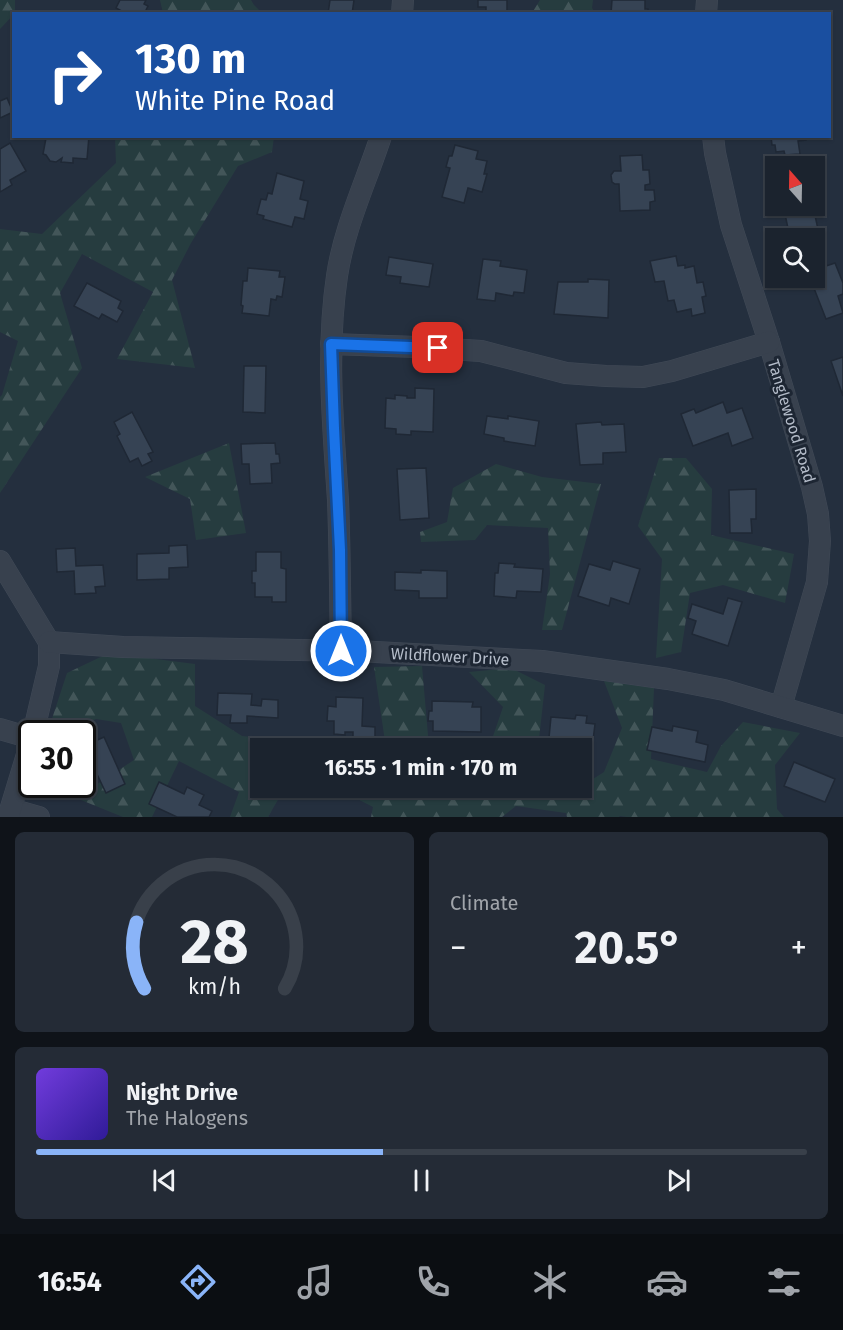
<!DOCTYPE html>
<html lang="en">
<head>
<meta charset="utf-8">
<style>
	body { margin:0; font-family:"Fira Sans",sans-serif; background:#242b36; color:#f1f3f6; height:100vh; display:flex; flex-direction:column; font-size:22px; white-space:nowrap }
	* { box-sizing:border-box; margin:0 }
	p { font-size:20px; color:#a0a4aa }
	.icon { flex:none; width:33px; height:33px; fill:none; stroke:currentColor; stroke-width:2; stroke-linecap:round; stroke-linejoin:round }
	.map { position:relative; height:817px; overflow:hidden }
	.side { display:flex; flex-direction:column; gap:15px; padding:15px; background:#0f1319; flex:1 }
	.side>* { flex:none }
	.guide { position:absolute; left:12px; top:12px; width:819px; height:126px; border-radius:0px; box-shadow:0 2px 4px #0004,0 0 0 2px #39404a; background:#1a4fa0; color:#fff; overflow:hidden }
	.needle { width:39px; rotate:340deg }
	.fabs { position:absolute; left:765px; top:156px; display:grid; gap:12px }
	.fabs a { display:grid; place-items:center; width:60px; height:60px; border-radius:0px; background:#1b232e; box-shadow:0 2px 4px #0004,0 0 0 2px #39404a; font-size:30px }
	.speed { position:absolute; left:18px; top:720px; display:flex; gap:12px; font-size:30px; font-weight:700; text-align:center }
	.speed>* { display:grid; place-content:center; width:78px; height:78px; border-radius:50%; background:#1b232e; box-shadow:0 2px 4px #0004,0 0 0 2px #39404a; line-height:1 }
	.speed .limit { border:3px solid #111; border-radius:9px; background:#fff; color:#111 }
	.pin { position:absolute; display:grid; place-items:center; width:51px; height:51px; color:#fff; margin:-26px; border-radius:12px; box-shadow:0 3px 9px #0006 }
	.me { position:absolute; width:66px; margin:-33px; rotate:0deg; stroke-linejoin:round; filter:drop-shadow(0 0 4px #0008) }
	.turn { display:flex; align-items:center; gap:21px; height:126px; padding:0 24px; font-size:27px }
	.turn .icon { width:78px; height:78px; stroke-width:2.5 }
	.turn b { display:block; font-size:42px; line-height:51px }
	.big { font-size:45px; font-weight:700; line-height:1.1 }
	.side .tile { flex:1; display:flex; flex-direction:column; justify-content:center; gap:9px; min-width:0; padding:0 21px; border-radius:9px; background:#242b36 }
	.side .dial { align-items:center; gap:0 }
	.dial svg { height:156px; overflow:visible; fill:none; stroke:#39404a; stroke-width:7; stroke-linecap:round; text-anchor:middle }
	.dial text { fill:#f1f3f6; stroke:none }
	.song { display:flex; align-items:center; gap:18px }
	.cover { width:72px; height:72px; border-radius:9px; background:linear-gradient(135deg,hsl(260 70% 55%),hsl(250 70% 35%)) }
	.played { height:6px; border-radius:3px; background:linear-gradient(90deg,#8ab4f8 45%,#39404a 45%) }
	.keys { display:flex; justify-content:space-around; direction:ltr }
	.heat { display:flex; justify-content:space-between; align-items:center; font-size:33px; direction:ltr }
	.side .tiles { flex:1; display:grid; gap:15px; grid-template-columns:1fr 1fr }
	.tile:last-child { grid-column:span 2 }
	.trip { position:absolute; left:250px; top:738px; width:342px; height:60px; border-radius:0px; background:#1b232e; box-shadow:0 2px 4px #0004,0 0 0 2px #39404a; font-weight:700; line-height:60px; text-align:center }
	.dock { display:flex; height:96px; justify-content:space-around; align-items:center; background:#0b0e12; color:#a0a4aa }
	.dock .icon { width:42px; height:42px }
	.dock .active { color:#8ab4f8 }
	.dock b { font-size:27px; color:#f1f3f6 }
	.map>svg:first-child { display:block }
	.forest { fill:url(#forest-firs) }
	.building { fill:#364354; stroke:#1f2835; stroke-width:1.5 }
	.lines { fill:none; stroke-linecap:round; stroke-linejoin:round }
	.minor-casing { stroke:#414a57; stroke-width:22 }
	.minor { stroke:#38414e; stroke-width:21 }
	.route-casing { stroke:#114b97; stroke-width:15 }
	.route { stroke:#1a73e8; stroke-width:10 }
	.labels { text-anchor:middle; stroke-width:6; stroke-linejoin:round; paint-order:stroke }
	.street-label { font-size:16px; fill:#b4bcc9; stroke:#1d2633 }
</style>
</head>
<body>
<div class="map">
<svg width="843" height="817" viewBox="0 0 843 817">
	<defs>
		<pattern id="forest-firs" width="22" height="20" patternUnits="userSpaceOnUse" patternTransform="scale(1.5)"><rect width="22" height="20" fill="#263c3f"/><path d="M5 1l3.5 6h-7zM16 11l3.5 6h-7z" fill="#435659"/></pattern>
	</defs>
	<rect width="100%" height="100%" fill="#242f3e"/>
	<!-- forest -->
	<g class="forest">
		<polygon points="0,0 15,0 15,13 0,29"/>
		<polygon points="160,0 251,0 254,5 262,13 163,13"/>
		<polygon points="540,0 593,0 592,8 595,13 532,13"/>
		<polygon points="115,137 274,137 272,152 238,166 191,243 172,280 195,368 117,359 153,292 82,254 60,293 82,368 0,493 0,397 2,395 18,341 0,332 0,229 42,234 116,163"/>
		<polygon points="229,443 246,533 196,540 190,499 145,477"/>
		<polygon points="659,458 686,458 712,489 711,535 794,554 785,603 723,585 690,593 681,652 656,658 662,559 638,526"/>
		<polygon points="496,464 542,477 601,484 562,630 542,630 550,574 548,528 487,525 475,540 421,542 420,532 447,522 453,488"/>
		<polygon points="109,653 195,664 195,706 242,736 303,743 376,748 261,748 261,788 571,788 576,790 582,788 582,786 604,772 622,728 604,681 654,688 651,759 707,772 721,746 743,722 800,733 775,765 777,809 784,817 627,817 620,816 619,817 567,817 566,813 516,806 502,817 371,817 373,807 336,788 283,791 268,817 230,817 239,792 179,761 152,817 123,817 76,798 134,760 121,723 96,719 66,733 47,734 67,673"/>
		<polygon points="422,666 429,747 483,748 386,748 374,667"/>
		<polygon points="511,668 545,685 538,748 489,748 503,707 469,672"/>
	</g>
	<!-- building -->
	<g class="building">
		<polygon points="120,0 146,0 144,4 148,6 144,14 127,14 116,8"/>
		<polygon points="330,0 354,0 352,14 328,14"/>
		<polygon points="478,0 507,0 507,14 486,14 486,7 478,7"/>
		<polygon points="612,0 645,0 645,9 648,9 648,14 611,14"/>
		<polygon points="7,98 13,112 0,118 0,101"/>
		<polygon points="50,136 89,136 87,159 73,158 73,163 61,162 62,158 56,162 50,161 46,155 43,154 46,138 49,139"/>
		<polygon points="771,136 805,136 806,140 798,141 800,154 785,155 784,151 776,152 775,145 772,145"/>
		<polygon points="10,143 26,171 10,180 12,185 0,192 0,149"/>
		<polygon points="455,145 478,151 476,159 487,161 484,174 487,174 482,192 468,188 464,203 442,197 450,168 446,167 449,156 452,156"/>
		<polygon points="642,155 643,170 649,170 650,184 645,185 645,190 654,190 655,201 650,202 650,210 620,211 619,184 615,184 612,182 611,175 614,171 621,171 620,156"/>
		<polygon points="277,173 304,181 300,199 308,201 304,219 295,217 292,227 263,219 264,216 257,214 261,199 266,200 268,193 272,194"/>
		<polygon points="780,206 813,206 819,234 798,238 790,238 785,214 782,214"/>
		<polygon points="676,256 678,266 685,265 685,268 694,266 697,283 703,282 706,296 702,297 705,313 692,316 691,309 677,312 674,300 668,301 664,281 655,282 650,261"/>
		<polygon points="389,257 433,264 429,287 400,283 401,277 386,275"/>
		<polygon points="483,259 501,261 500,266 527,270 524,293 514,292 513,296 496,293 495,301 477,299"/>
		<polygon points="835,263 843,283 843,294 838,296 843,313 826,319 810,278 814,278 814,270"/>
		<polygon points="248,268 280,271 279,277 285,277 282,297 277,296 276,300 271,299 269,316 242,313 243,306 241,305 243,281 247,281"/>
		<polygon points="588,279 609,280 608,318 554,314 558,282 588,282"/>
		<polygon points="87,283 121,301 118,308 123,311 117,322 102,314 99,319 74,306"/>
		<polygon points="843,357 843,396 831,361"/>
		<polygon points="244,366 266,366 265,413 243,412"/>
		<polygon points="415,388 434,389 433,432 411,431 411,435 396,434 396,429 385,428 386,398 395,399 395,395 407,396 407,398 415,398"/>
		<polygon points="723,402 727,413 742,408 753,438 732,446 728,433 693,446 681,414 694,409 696,413"/>
		<polygon points="132,412 153,452 148,454 152,461 142,466 138,458 130,462 117,436 120,434 114,422"/>
		<polygon points="487,416 508,419 508,416 539,421 535,446 504,441 504,438 484,434"/>
		<polygon points="601,422 602,425 624,424 626,452 603,453 603,464 580,465 576,424"/>
		<polygon points="275,443 276,454 279,454 280,463 271,464 272,483 250,484 249,464 242,464 241,444"/>
		<polygon points="426,468 429,518 400,520 397,469"/>
		<polygon points="756,489 756,519 751,519 752,533 730,533 729,490"/>
		<polygon points="187,545 188,567 169,568 169,579 137,580 137,554 169,553 169,546"/>
		<polygon points="75,548 76,566 103,565 105,586 95,587 96,593 75,594 74,571 57,572 56,549"/>
		<polygon points="256,552 281,552 281,568 286,569 286,602 272,602 272,597 255,597 255,583 252,583 252,571 256,571"/>
		<polygon points="613,561 640,569 629,604 611,598 609,606 578,596 589,564 610,570"/>
		<polygon points="499,563 515,564 514,567 543,569 541,592 517,591 516,598 494,596 495,573 498,573"/>
		<polygon points="421,570 447,571 447,598 419,598 419,591 395,590 395,572 421,573"/>
		<polygon points="728,598 742,602 728,646 692,634 696,621 688,618 692,604 723,614"/>
		<polygon points="218,693 252,694 251,705 261,706 262,699 278,700 278,718 247,716 247,723 230,723 231,715 217,715"/>
		<polygon points="336,697 363,698 362,726 375,727 375,742 353,742 353,732 345,732 345,735 334,734 334,721 327,721 328,706 336,707"/>
		<polygon points="432,701 473,702 472,707 481,707 481,732 433,731 433,721 428,721 429,711 432,711"/>
		<polygon points="576,715 587,716 586,723 595,724 591,757 582,756 582,748 548,748 551,717 575,719"/>
		<polygon points="673,726 698,731 696,742 708,745 705,762 647,750 652,727 672,731"/>
		<polygon points="104,737 125,784 106,793 94,768 85,772 82,768 82,747"/>
		<polygon points="794,762 835,779 825,802 784,786"/>
		<polygon points="159,782 184,794 187,787 204,795 199,805 212,811 209,817 177,817 149,804"/>
	</g>
	<g class="lines">
		<defs>
			<g id="minor">
				<polyline points="402,14 403,0"/>
				<polyline points="706,14 707,0"/>
				<polyline points="713,136 715,153 731,225 769,342 812,487 818,514 820,541 817,582 781,707"/>
				<polyline points="331,344 417,347 481,351 566,373 606,376 643,377 672,371 769,342"/>
				<polyline points="0,561 49,642 49,666 33,734"/>
				<polyline points="49,642 123,647 357,651 542,661 668,679 724,690 843,726"/>
				<path d="M341,651c-1,-51 -1,-101 -3,-151 -5,-74 -12,-150 -1,-224 7,-48 29,-94 44,-140"/>
				<polyline points="0,729 31,738"/>
				<polyline points="11,809 39,817"/>
				<polyline points="8,817 32,738"/>
			</g>
		</defs>
		<!-- minor casing -->
		<use href="#minor" class="minor-casing"/>
		<!-- minor -->
		<use href="#minor" class="minor"/>
	</g>
	<g class="lines">
		<defs>
			<polyline id="route" points="341,651 340,550 334,428 331,344 438,348"/>
		</defs>
		<!-- route casing -->
		<use href="#route" class="route-casing"/>
		<!-- route -->
		<use href="#route" class="route"/>
	</g>
	<g class="labels">
		<!-- street labels -->
		<g class="street-label">
			<text transform="translate(792 421) rotate(73)" y="6">Tanglewood Road</text>
			<text transform="translate(450 656) rotate(3)" y="6">Wildflower Drive</text>
		</g>
	</g>
</svg>
<div class="fabs">
<a><svg class="needle" viewBox="-14 -14 28 28"><path d="M0-13l5 13h-10z" fill="#e53935"/><path d="M0 13l5-13h-10z" fill="#a0a4aa"/></svg></a>
<a><svg class="icon" aria-label="search" viewBox="0 0 24 24"><circle cx="10" cy="10" r="6"/><path d="M15 15l6 6"/></svg></a>
</div>
<div class="speed"><div class="limit">30</div></div>
<div class="pin" style="left:438px;top:348px;background:#d93025"><svg class="icon" aria-label="arrive" viewBox="0 0 24 24"><path d="M6 21V4h12l-3 4 3 4H6"/></svg></div>
<svg class="me" style="left:341px;top:651px" viewBox="-20 -20 40 40"><circle r="17" fill="#1a73e8" stroke="#fff" stroke-width="3"/><path d="M0-11L8 9 0 5-8 9z" fill="#fff"/></svg>
<div class="trip">16:55 · 1 min · 170 m</div>
<div class="guide">
<div class="turn"><svg class="icon" aria-label="right" viewBox="0 0 24 24"><path d="M7 20v-9h11M14 6l5 5-5 5"/></svg><div><b>130 m</b>White Pine Road</div></div>
</div>
</div>
<section class="side">
<div class="tiles">
<div class="tile dial"><svg viewBox="0 0 100 80">
<path d="M14 69A42 42 0 1 1 86 69"/>
<path d="M14 69A42 42 0 0 1 10 35" stroke="#8ab4f8"/>
<text x="50" y="56" font-size="32" font-weight="700">28</text>
<text x="50" y="72" font-size="11">km/h</text>
</svg></div>
<div class="tile"><p>Climate</p>
<div class="heat"><a>−</a><b class="big">20.5°</b><a>+</a></div>
</div>
<div class="tile">
<div class="song"><i class="cover"></i><div><b>Night Drive</b><p>The Halogens</p></div></div>
<div class="played"></div>
<div class="keys"><svg class="icon" aria-label="previous" viewBox="0 0 24 24"><path d="M18 5L8 12l10 7zM5 5v14"/></svg><svg class="icon" aria-label="pause" viewBox="0 0 24 24"><path d="M8 5v14M16 5v14"/></svg><svg class="icon" aria-label="next" viewBox="0 0 24 24"><path d="M6 5l10 7-10 7zM19 5v14"/></svg></div>
</div>
</div>
</section>
<nav class="dock">
<b>16:54</b>
<svg class="icon active" aria-label="directions" viewBox="0 0 24 24"><path d="M12 3l9 9-9 9-9-9zM9 14v-3h6M13 9l2 2-2 2"/></svg>
<svg class="icon" aria-label="music" viewBox="0 0 24 24"><path d="M9 18V5l10-2v13"/><circle cx="6" cy="18" r="3"/><circle cx="16" cy="16" r="3"/></svg>
<svg class="icon" aria-label="phone" viewBox="0 0 24 24"><path d="M5 4h4l2 5-3 2q2 4 5 5l2-3 5 2v4C11 20 4 13 5 4z"/></svg>
<svg class="icon" aria-label="climate" viewBox="0 0 24 24"><path d="M12 3v18M4 7l16 10M4 17L20 7"/></svg>
<svg class="icon" aria-label="car" viewBox="0 0 24 24"><path d="M5 17H2v-5l4-1 3-4h7l3 4 3 1v5h-3M9 17h6M6 11h13"/><circle cx="7" cy="17" r="2"/><circle cx="17" cy="17" r="2"/></svg>
<svg class="icon" aria-label="filters" viewBox="0 0 24 24"><path d="M4 7h16M4 17h16"/><circle cx="9" cy="7" r="2"/><circle cx="15" cy="17" r="2"/></svg>
</nav>
</body>
</html>
